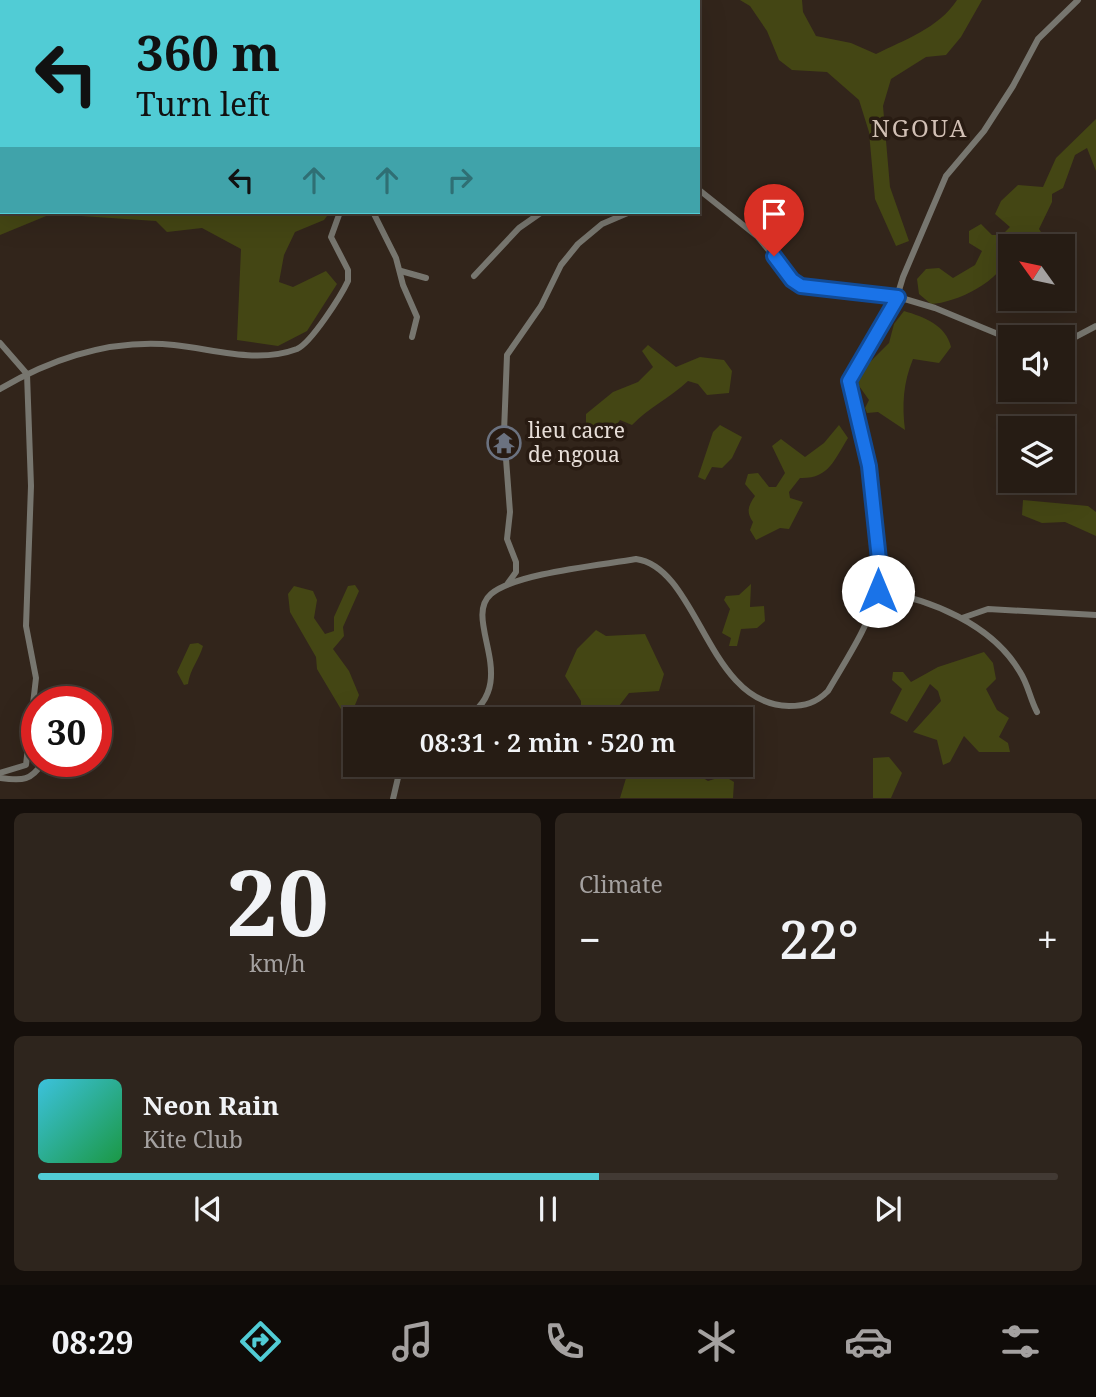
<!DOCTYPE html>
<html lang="en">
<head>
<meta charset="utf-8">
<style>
	body { margin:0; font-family:"Noto Serif",serif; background:#2e251d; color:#f1f3f6; height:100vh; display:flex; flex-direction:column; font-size:26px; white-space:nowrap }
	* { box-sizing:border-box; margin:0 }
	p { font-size:23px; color:#a4a1a0 }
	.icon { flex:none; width:38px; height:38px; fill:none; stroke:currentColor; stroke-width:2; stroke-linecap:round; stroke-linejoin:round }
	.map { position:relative; height:799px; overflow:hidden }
	.sheet { display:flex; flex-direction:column; gap:14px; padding:14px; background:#150f0b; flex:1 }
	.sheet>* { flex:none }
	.guide { position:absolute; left:0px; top:0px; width:700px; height:214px; box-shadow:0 7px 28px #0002,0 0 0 2px #423a34; background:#51ccd5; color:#111; overflow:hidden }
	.needle { width:46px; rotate:303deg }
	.tools { position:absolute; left:998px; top:234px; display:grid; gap:14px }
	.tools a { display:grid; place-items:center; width:77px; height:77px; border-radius:0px; background:#261c14; box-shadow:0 7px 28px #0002,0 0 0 2px #423a34; font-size:35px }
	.speed { position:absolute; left:21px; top:686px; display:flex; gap:14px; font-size:35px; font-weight:700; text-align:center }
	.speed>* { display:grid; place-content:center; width:91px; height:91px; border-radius:50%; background:#261c14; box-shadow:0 7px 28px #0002,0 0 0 2px #423a34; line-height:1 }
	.speed .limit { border:10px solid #d22; background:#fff; color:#111 }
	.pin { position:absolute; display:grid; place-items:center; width:60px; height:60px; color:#fff; margin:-72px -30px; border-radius:50% 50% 50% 0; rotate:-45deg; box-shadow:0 0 7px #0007 }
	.pin .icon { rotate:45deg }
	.me { position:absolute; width:77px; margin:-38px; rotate:0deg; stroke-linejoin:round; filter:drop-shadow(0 0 5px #0008) }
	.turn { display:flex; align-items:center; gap:24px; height:147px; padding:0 21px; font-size:32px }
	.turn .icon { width:91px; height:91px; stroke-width:2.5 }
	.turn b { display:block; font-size:49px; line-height:60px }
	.lanes { display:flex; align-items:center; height:66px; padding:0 21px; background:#0003; justify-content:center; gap:35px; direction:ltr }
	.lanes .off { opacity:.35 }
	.big { font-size:52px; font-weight:600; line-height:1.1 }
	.sheet .card { flex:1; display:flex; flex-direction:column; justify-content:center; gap:10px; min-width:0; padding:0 24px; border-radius:10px; background:#2e251d }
	.sheet .dial { align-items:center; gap:0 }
	.dial b { font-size:91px; line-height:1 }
	.song { display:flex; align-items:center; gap:21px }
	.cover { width:84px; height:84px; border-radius:10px; background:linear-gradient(135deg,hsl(190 70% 55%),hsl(140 70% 35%)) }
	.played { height:7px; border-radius:4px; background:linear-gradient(90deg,#51ccd5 55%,#423a34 55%) }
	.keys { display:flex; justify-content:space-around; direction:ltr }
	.heat { display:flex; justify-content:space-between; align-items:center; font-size:38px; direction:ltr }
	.sheet .tiles { flex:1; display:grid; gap:14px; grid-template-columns:1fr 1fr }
	.card:last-child { grid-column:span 2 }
	.trip { position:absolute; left:343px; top:707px; width:410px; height:70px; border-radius:0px; background:#261c14; box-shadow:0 7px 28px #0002,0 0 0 2px #423a34; font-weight:600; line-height:70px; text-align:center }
	.tabs { display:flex; height:112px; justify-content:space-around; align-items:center; background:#0f0b08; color:#a4a1a0 }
	.tabs .icon { width:49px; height:49px }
	.tabs .selected { color:#51ccd5 }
	.tabs b { font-size:32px; color:#f1f3f6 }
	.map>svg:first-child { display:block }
	.green { fill:#444614 }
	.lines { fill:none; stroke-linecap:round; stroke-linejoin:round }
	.minor { stroke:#77766f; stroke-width:6 }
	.route-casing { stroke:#114b97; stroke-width:18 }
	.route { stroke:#1a73e8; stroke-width:12 }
	.labels { text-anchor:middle; stroke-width:7; stroke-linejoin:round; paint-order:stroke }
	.poi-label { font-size:21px; fill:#e7ded8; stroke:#281b12; text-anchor:start }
	.quarter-label { font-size:24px; letter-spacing:2px; fill:#d1bfb4; stroke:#281b12 }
</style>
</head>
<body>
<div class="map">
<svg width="1096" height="799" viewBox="0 0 1096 799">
	<rect width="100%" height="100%" fill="#32251b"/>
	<!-- green -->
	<g class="green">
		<polygon points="0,0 153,0 2,2 2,212 330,212 324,220 295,232 284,255 279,282 293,287 326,271 337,284 307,331 278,346 237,340 241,249 202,228 167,232 156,221 51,214 0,235"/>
		<path d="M740,0h62l1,12 13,24 35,7 25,11c28,-14 63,-26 81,-54h25l-21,37 -15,18 -20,2 -35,22 -8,27 7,81 19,54 -13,5 -21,-47 -6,-67 -10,-32 -32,-28 -35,-2 -13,-10 -12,-29 -17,-25z"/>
		<path d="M1096,119v52l-9,-23 -12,7 -12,33 -11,6v8l-13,27 6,9 -7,7 -18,-4 -4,6h-6c0,30 -52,56 -79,57l-12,-10 -2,-15 9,-10 13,-1 14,10 22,-13 7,-14 -13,-8v-12l12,-7 11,11h10l8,-8 -15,-13 6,-13 17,-16 25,2 13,-29z"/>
		<path d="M904,311c20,6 42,14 47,36l-12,16 -26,-4c-10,24 -11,46 -8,71l-27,-18 -11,1 -2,-5 4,-8 -12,-17 12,-20 20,-20 5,-19z"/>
		<path d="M648,345l28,22 24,-10 24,3 8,11 -3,22 -22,2 -9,-11 -10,-3c-18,17 -39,26 -56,44l-12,-5 -7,10 -15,8 -12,-11v-13l27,-22 25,-10 15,-15 -11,-16z"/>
		<polygon points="720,425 742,437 732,458 722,468 712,467 705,480 698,477 713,432"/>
		<path d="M839,425l9,13c-14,22 -19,41 -48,40l-11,14 1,6 13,4 -14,27 -9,-1 -24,12 -6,-10 3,-8c-7,-10 -5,-16 2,-26l-10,-12 3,-10 10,-1 11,14h7l9,-14 -13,-27 9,-7 24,18 19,-14z"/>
		<polygon points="1023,500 1088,506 1096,512 1096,536 1065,522 1042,523 1022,515"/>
		<polygon points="751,584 750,607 764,606 765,621 757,628 741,629 737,646 729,646 731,638 722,633 730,609 724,600 726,596 739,595"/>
		<polygon points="355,585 359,591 343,627 344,636 333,649 349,671 359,695 353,710 342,711 317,669 316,657 290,612 288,594 294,586 313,591 317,600 314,618 325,634 334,631 334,617 348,586"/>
		<polygon points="596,630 606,636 645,634 664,674 659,691 629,693 619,706 630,719 581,719 581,701 565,676 577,649"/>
		<path d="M198,643l5,3c-4,14 -13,23 -15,38l-4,1 -7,-13 13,-28z"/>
		<polygon points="984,652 993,663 996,679 986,689 997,710 1009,718 999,737 1008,743 1010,752 979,752 964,736 950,762 943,765 937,740 913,732 941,701 938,691 930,684 907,722 890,713 902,689 892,680 893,672 903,672 911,682 938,667"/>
		<polygon points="889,757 902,773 891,798 873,798 873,758"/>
		<polygon points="630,765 702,765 698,775 708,781 724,776 734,782 733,798 620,798"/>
	</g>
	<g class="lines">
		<!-- minor -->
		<g class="minor">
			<polyline points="442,2 443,0"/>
			<polyline points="698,189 758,237 796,284 898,297 935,308 1010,339"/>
			<polyline points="373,212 396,258 403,285 417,317 412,337"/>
			<polyline points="401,271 426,278"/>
			<polyline points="474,276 519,228 542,212"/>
			<polyline points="0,343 27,374 31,486 26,626 36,678 26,765 0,773"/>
			<polyline points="1062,344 1096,326"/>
			<path d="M0,389c53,-31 113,-50 174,-44 40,4 83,19 123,4 14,-6 44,-53 51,-68v-11l-17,-33 9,-25"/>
			<polyline points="508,583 516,572 516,562 507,539 510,512 504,432 507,355 541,306 561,265 578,244 602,224 630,212"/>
			<path d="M878,591c52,8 114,33 142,81 8,12 10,27 17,40"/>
			<polyline points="962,618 988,609 1096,615"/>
			<path d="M464,719c60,-36 -3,-99 27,-125 24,-21 112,-29 145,-35 63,9 71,146 153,147 16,0 27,-3 39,-15 18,-31 41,-65 50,-100 7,-24 -8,-120 -13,-148 -4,-20 -19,-48 -14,-68l41,-62 11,-36 43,-101 38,-45 29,-45 25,-47 40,-39"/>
			<path d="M0,778c23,3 31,3 44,-17"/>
			<polyline points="393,799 401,765"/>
		</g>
	</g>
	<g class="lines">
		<defs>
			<polyline id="route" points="774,256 792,280 801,286 898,297 849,381 869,466 880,569 878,591"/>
		</defs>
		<!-- route casing -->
		<use href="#route" class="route-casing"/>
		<!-- route -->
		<use href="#route" class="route"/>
	</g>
	<!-- icons -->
	<defs>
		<symbol id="temple-ring" viewBox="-11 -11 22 22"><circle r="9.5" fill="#281b12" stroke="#6b7280" stroke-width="1.5"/><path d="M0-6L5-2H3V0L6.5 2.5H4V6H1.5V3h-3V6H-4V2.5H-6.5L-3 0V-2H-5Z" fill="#6b7280"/></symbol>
	</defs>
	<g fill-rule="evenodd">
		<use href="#temple-ring" x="485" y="424" width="38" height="38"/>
	</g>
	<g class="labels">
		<!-- poi labels -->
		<g class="poi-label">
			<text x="528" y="438">lieu cacre<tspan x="528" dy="24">de ngoua</tspan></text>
		</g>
		<!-- quarter labels -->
		<g class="quarter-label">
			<text x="920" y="137">NGOUA</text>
		</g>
	</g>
</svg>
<div class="tools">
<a><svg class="needle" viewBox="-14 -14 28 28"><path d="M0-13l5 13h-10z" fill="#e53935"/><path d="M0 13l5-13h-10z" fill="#a4a1a0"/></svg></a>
<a><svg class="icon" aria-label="sound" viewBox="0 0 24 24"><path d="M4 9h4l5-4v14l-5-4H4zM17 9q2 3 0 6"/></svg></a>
<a><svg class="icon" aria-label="layers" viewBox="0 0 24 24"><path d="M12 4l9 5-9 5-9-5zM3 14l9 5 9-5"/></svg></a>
</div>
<div class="speed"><div class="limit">30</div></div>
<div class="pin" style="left:774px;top:256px;background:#d93025"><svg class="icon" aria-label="arrive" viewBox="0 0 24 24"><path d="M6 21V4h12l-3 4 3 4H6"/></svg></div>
<svg class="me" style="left:878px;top:591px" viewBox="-20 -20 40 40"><circle r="19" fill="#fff"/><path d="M0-13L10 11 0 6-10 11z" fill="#1a73e8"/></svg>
<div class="trip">08:31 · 2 min · 520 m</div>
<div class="guide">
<div class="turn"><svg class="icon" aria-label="left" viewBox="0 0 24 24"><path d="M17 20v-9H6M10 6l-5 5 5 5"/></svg><div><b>360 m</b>Turn left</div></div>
<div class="lanes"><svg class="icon" aria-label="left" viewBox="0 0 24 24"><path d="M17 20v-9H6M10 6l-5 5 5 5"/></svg><svg class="icon off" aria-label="ahead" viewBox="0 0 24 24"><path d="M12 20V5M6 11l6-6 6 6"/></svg><svg class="icon off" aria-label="ahead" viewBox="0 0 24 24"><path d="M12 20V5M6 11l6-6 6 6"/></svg><svg class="icon off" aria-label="right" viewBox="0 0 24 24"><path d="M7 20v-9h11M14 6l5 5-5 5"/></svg></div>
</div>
</div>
<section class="sheet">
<div class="tiles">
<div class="card dial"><b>20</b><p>km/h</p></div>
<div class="card"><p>Climate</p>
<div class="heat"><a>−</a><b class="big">22°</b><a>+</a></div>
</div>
<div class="card">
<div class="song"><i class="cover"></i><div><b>Neon Rain</b><p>Kite Club</p></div></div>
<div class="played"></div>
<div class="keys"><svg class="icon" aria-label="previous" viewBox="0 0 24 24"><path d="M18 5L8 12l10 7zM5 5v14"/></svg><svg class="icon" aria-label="pause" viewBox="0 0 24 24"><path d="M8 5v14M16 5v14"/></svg><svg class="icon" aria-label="next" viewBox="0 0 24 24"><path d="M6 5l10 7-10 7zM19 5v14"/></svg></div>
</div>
</div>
</section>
<nav class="tabs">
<b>08:29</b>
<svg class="icon selected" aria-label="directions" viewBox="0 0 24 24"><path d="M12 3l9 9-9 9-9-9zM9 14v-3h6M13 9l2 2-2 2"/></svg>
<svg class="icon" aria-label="music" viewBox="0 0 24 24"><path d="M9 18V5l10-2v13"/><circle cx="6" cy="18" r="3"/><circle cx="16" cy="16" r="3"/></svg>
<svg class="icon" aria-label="phone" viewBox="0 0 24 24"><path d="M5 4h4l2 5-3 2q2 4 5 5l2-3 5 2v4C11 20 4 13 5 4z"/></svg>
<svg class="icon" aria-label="climate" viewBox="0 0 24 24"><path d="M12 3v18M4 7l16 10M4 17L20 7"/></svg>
<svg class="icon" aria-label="car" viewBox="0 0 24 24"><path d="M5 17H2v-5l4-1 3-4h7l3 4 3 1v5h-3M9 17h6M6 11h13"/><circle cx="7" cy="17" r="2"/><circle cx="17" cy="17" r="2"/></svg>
<svg class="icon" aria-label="filters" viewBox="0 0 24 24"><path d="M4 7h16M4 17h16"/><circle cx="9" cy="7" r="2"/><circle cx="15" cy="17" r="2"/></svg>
</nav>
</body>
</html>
